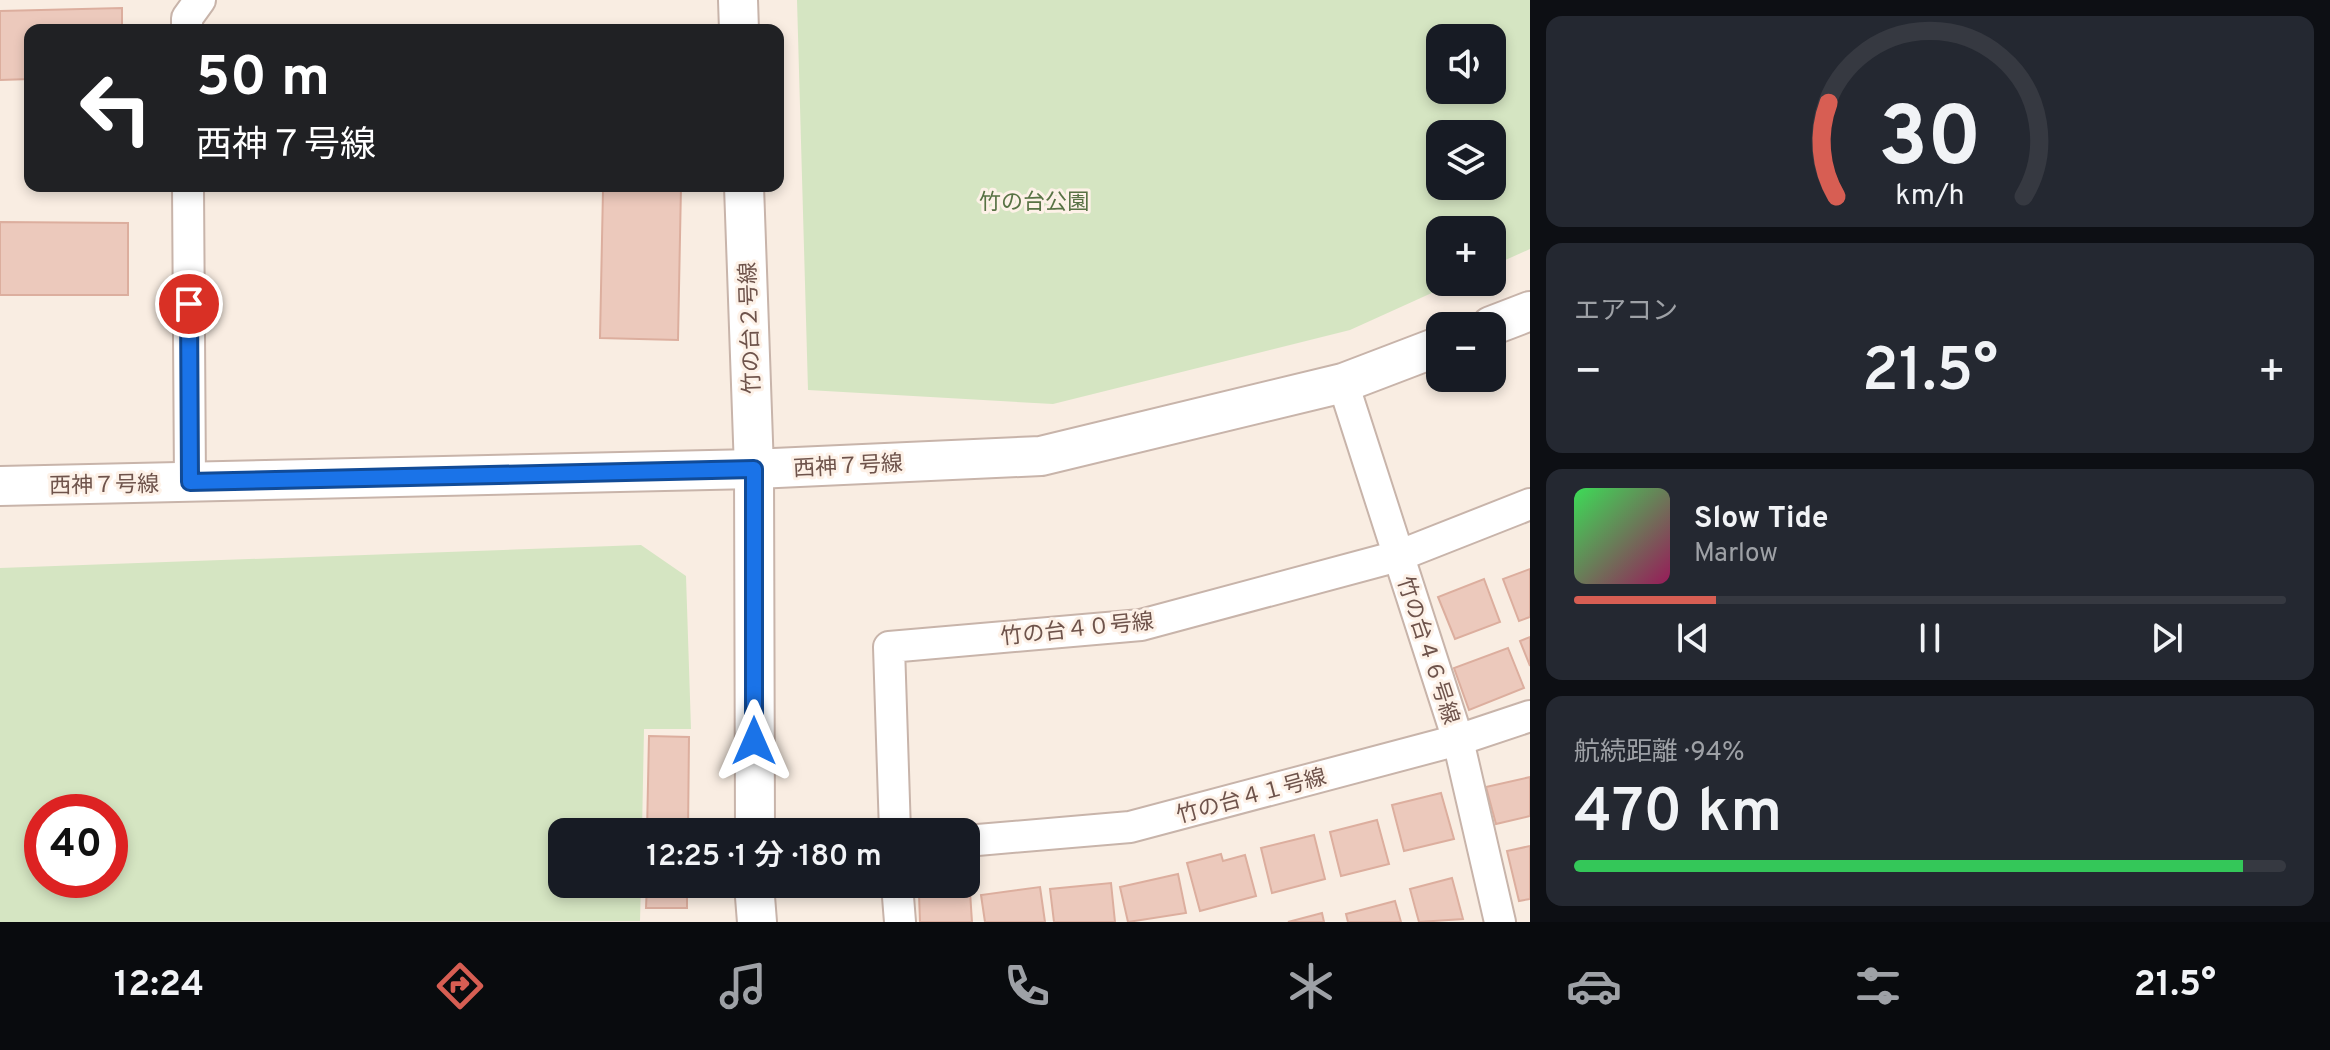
<!DOCTYPE html>
<html lang="ja">
<head>
<meta charset="utf-8">
<style>
	body { margin:0; font-family:Overpass,"Noto Sans JP",sans-serif; background:#242831; color:#f1f3f6; height:100vh; display:flex; flex-direction:column; font-size:30px; white-space:nowrap }
	* { box-sizing:border-box; margin:0 }
	p { font-size:26px; color:#9ea1a6 }
	.icon { flex:none; width:44px; height:44px; fill:none; stroke:currentColor; stroke-width:2; stroke-linecap:round; stroke-linejoin:round }
	.map { position:relative; flex:1; overflow:hidden }
	.drawer { display:flex; flex-direction:column; gap:16px; padding:16px; background:#0d0f14; width:800px }
	.drawer>* { flex:none }
	.guide { position:absolute; left:24px; top:24px; width:760px; height:168px; border-radius:16px; box-shadow:0 4px 12px #0003; background:#202124; color:#fff; overflow:hidden }
	.tools { position:absolute; left:1426px; top:24px; display:grid; gap:16px }
	.tools a { display:grid; place-items:center; width:80px; height:80px; border-radius:16px; background:#171b24; box-shadow:0 4px 12px #0003; font-size:40px }
	.speed { position:absolute; left:24px; top:794px; display:flex; gap:16px; font-size:40px; font-weight:700; text-align:center }
	.speed>* { display:grid; place-content:center; width:104px; height:104px; border-radius:50%; background:#171b24; box-shadow:0 4px 12px #0003; line-height:1 }
	.speed .limit { border:12px solid #d22; background:#fff; color:#111 }
	.pin { position:absolute; display:grid; place-items:center; width:68px; height:68px; color:#fff; margin:-34px; border:4px solid #fff; border-radius:50%; box-shadow:0 2px 8px #0007 }
	.me { position:absolute; width:88px; margin:-44px; rotate:0deg; stroke-linejoin:round; filter:drop-shadow(0 0 6px #0008) }
	.turn { display:flex; align-items:center; gap:28px; height:168px; padding:0 40px; font-size:36px }
	.turn .icon { width:104px; height:104px; stroke-width:2.5 }
	.turn b { display:block; font-size:56px; line-height:68px }
	.big { font-size:60px; font-weight:600; line-height:1.1 }
	.drawer .widget { flex:1; display:flex; flex-direction:column; justify-content:center; gap:12px; min-width:0; padding:0 28px; border-radius:16px; background:#242831 }
	.drawer .dial { align-items:center; gap:0 }
	.dial svg { height:208px; overflow:visible; fill:none; stroke:#363941; stroke-width:7; stroke-linecap:round; text-anchor:middle }
	.dial text { fill:#f1f3f6; stroke:none }
	.song { display:flex; align-items:center; gap:24px }
	.cover { width:96px; height:96px; border-radius:12px; background:linear-gradient(135deg,hsl(130 70% 55%),hsl(330 70% 35%)) }
	.played { height:8px; border-radius:4px; background:linear-gradient(90deg,#d75e53 20%,#363941 20%) }
	.keys { display:flex; justify-content:space-around; direction:ltr }
	.heat { display:flex; justify-content:space-between; align-items:center; font-size:44px; direction:ltr }
	.charge { height:12px; border-radius:6px; background:linear-gradient(90deg,#34c759 94%,#363941 0) }
	.trip { position:absolute; left:548px; top:818px; width:432px; height:80px; border-radius:16px; background:#171b24; box-shadow:0 4px 12px #0003; font-weight:600; line-height:80px; text-align:center }
	.tabs { display:flex; height:128px; justify-content:space-around; align-items:center; background:#090b0e; color:#9ea1a6 }
	.tabs .icon { width:56px; height:56px }
	.tabs .on { color:#d75e53 }
	.tabs b { font-size:36px; color:#f1f3f6 }
	main { display:flex; flex:1; min-height:0 }
	.map>svg:first-child { display:block }
	.green { fill:#d5e5c2; fill-rule:evenodd }
	.building { fill:#ecc9bc; stroke:#dcae9e; stroke-width:2 }
	.lines { fill:none; stroke-linecap:round; stroke-linejoin:round }
	.minor-casing { stroke:#c8b4aa; stroke-width:34 }
	.tertiary-casing { stroke:#c8b4aa; stroke-width:42 }
	.minor { stroke:#fff; stroke-width:30 }
	.tertiary { stroke:#fff; stroke-width:38 }
	.route-casing { stroke:#114b97; stroke-width:20 }
	.route { stroke:#1a73e8; stroke-width:14 }
	.labels { text-anchor:middle; stroke-width:6; stroke-linejoin:round; paint-order:stroke }
	.park-label { font-size:22px; fill:#587244; stroke:#fdf1e7 }
	.street-label { font-size:22px; fill:#6e534b; stroke:#fdf1e7 }
</style>
</head>
<body>
<main>
<div class="map">
<svg width="1530" height="922" viewBox="0 0 1530 922">
	<rect width="100%" height="100%" fill="#f9ede2"/>
	<!-- green -->
	<g class="green">
		<path d="M797,0h733v249l-38,17v-36h-52v52h16l-106,48 -297,74 -245,-14zM1440,38h52v52h-52zM1440,134h52v52h-52z"/>
		<path d="M641,545l45,31 5,153h-47l-2,103h-80v52h79l-1,37 -640,1v-354zM42,812h68v68h-68z"/>
	</g>
	<!-- building -->
	<g class="building">
		<polygon points="122,8 122,30 30,30 30,79 0,80 0,11"/>
		<polygon points="578,186 681,186 678,340 600,338 603,190 578,190"/>
		<polygon points="0,222 128,223 128,295 0,295"/>
		<polygon points="1530,569 1530,617 1519,621 1503,579"/>
		<polygon points="1484,579 1500,622 1455,639 1438,597"/>
		<polygon points="1530,637 1530,666 1520,641"/>
		<polygon points="1508,648 1524,688 1469,710 1454,668"/>
		<polygon points="649,736 689,737 688,832 647,832"/>
		<polygon points="1530,777 1530,816 1496,824 1486,787"/>
		<polygon points="1441,793 1454,839 1404,851 1392,805"/>
		<polygon points="1377,820 1389,864 1341,876 1330,832"/>
		<polygon points="1314,835 1325,879 1272,893 1261,848"/>
		<polygon points="1530,846 1530,899 1519,901 1507,851"/>
		<polygon points="1221,854 1223,861 1245,855 1256,896 1200,911 1187,863"/>
		<polygon points="1178,874 1186,913 1128,922 1120,887"/>
		<polygon points="1452,878 1463,919 1419,922 1410,889"/>
		<polygon points="1111,883 1115,922 1054,922 1050,889"/>
		<polygon points="647,884 687,884 687,908 646,908"/>
		<polygon points="1040,887 1045,922 985,922 981,895"/>
		<polygon points="970,892 972,922 920,922 919,894"/>
		<polygon points="1395,901 1401,922 1348,922 1346,914"/>
		<polygon points="1322,913 1324,922 1288,922"/>
	</g>
	<g class="lines">
		<defs>
			<g id="minor">
				<polyline points="187,30 187,18 200,0"/>
				<polyline points="188,186 190,482"/>
				<polyline points="1343,383 1458,740 1500,922"/>
				<polyline points="895,832 889,647 1141,625 1398,556 1530,504"/>
				<polyline points="966,841 1130,827 1458,740 1530,716"/>
				<polyline points="897,884 900,922"/>
			</g>
			<g id="tertiary">
				<polyline points="738,0 739,30"/>
				<polyline points="744,186 754,469 755,832"/>
				<polyline points="1491,326 1530,311"/>
				<polyline points="0,486 754,469 1041,456 1343,383 1440,346"/>
				<polyline points="754,884 757,922"/>
			</g>
		</defs>
		<!-- minor casing -->
		<use href="#minor" class="minor-casing"/>
		<!-- tertiary casing -->
		<use href="#tertiary" class="tertiary-casing"/>
		<!-- minor -->
		<use href="#minor" class="minor"/>
		<!-- tertiary -->
		<use href="#tertiary" class="tertiary"/>
	</g>
	<g class="lines">
		<defs>
			<polyline id="route" points="189,304 190,482 754,469 754,741"/>
		</defs>
		<!-- route casing -->
		<use href="#route" class="route-casing"/>
		<!-- route -->
		<use href="#route" class="route"/>
	</g>
	<g class="labels">
		<!-- park labels -->
		<g class="park-label">
			<text x="1034" y="209">竹の台公園</text>
		</g>
		<!-- street labels -->
		<g class="street-label">
			<text transform="translate(749 328) rotate(-92)" y="8">竹の台２号線</text>
			<text transform="translate(848 465) rotate(-3)" y="8">西神７号線</text>
			<text transform="translate(104 484) rotate(-1)" y="8">西神７号線</text>
			<text transform="translate(1077 628) rotate(-6)" y="8">竹の台４０号線</text>
			<text transform="translate(1429 650) rotate(72)" y="8">竹の台４６号線</text>
			<text transform="translate(1251 795) rotate(-15)" y="8">竹の台４１号線</text>
		</g>
	</g>
</svg>
<div class="tools">
<a><svg class="icon" aria-label="sound" viewBox="0 0 24 24"><path d="M4 9h4l5-4v14l-5-4H4zM17 9q2 3 0 6"/></svg></a>
<a><svg class="icon" aria-label="layers" viewBox="0 0 24 24"><path d="M12 4l9 5-9 5-9-5zM3 14l9 5 9-5"/></svg></a>
<a>+</a>
<a>−</a>
</div>
<div class="speed"><div class="limit">40</div></div>
<div class="pin" style="left:189px;top:304px;background:#d93025"><svg class="icon" aria-label="arrive" viewBox="0 0 24 24"><path d="M6 21V4h12l-3 4 3 4H6"/></svg></div>
<svg class="me" style="left:754px;top:741px" viewBox="-20 -20 40 40"><path d="M0-17L14 15 0 8-14 15z" fill="#1a73e8" stroke="#fff" stroke-width="4"/></svg>
<div class="trip">12:25 · 1 分 · 180 m</div>
<div class="guide">
<div class="turn"><svg class="icon" aria-label="left" viewBox="0 0 24 24"><path d="M17 20v-9H6M10 6l-5 5 5 5"/></svg><div><b>50 m</b>西神７号線</div></div>
</div>
</div>
<section class="drawer">
<div class="widget dial"><svg viewBox="0 0 100 80">
<path d="M14 69A42 42 0 1 1 86 69"/>
<path d="M14 69A42 42 0 0 1 11 33" stroke="#d75e53"/>
<text x="50" y="56" font-size="32" font-weight="700">30</text>
<text x="50" y="72" font-size="11">km/h</text>
</svg></div>
<div class="widget"><p>エアコン</p>
<div class="heat"><a>−</a><b class="big">21.5°</b><a>+</a></div>
</div>
<div class="widget">
<div class="song"><i class="cover"></i><div><b>Slow Tide</b><p>Marlow</p></div></div>
<div class="played"></div>
<div class="keys"><svg class="icon" aria-label="previous" viewBox="0 0 24 24"><path d="M18 5L8 12l10 7zM5 5v14"/></svg><svg class="icon" aria-label="pause" viewBox="0 0 24 24"><path d="M8 5v14M16 5v14"/></svg><svg class="icon" aria-label="next" viewBox="0 0 24 24"><path d="M6 5l10 7-10 7zM19 5v14"/></svg></div>
</div>
<div class="widget"><p>航続距離 · 94%</p><b class="big">470 km</b><div class="charge"></div></div>
</section>
</main>
<nav class="tabs">
<b>12:24</b>
<svg class="icon on" aria-label="directions" viewBox="0 0 24 24"><path d="M12 3l9 9-9 9-9-9zM9 14v-3h6M13 9l2 2-2 2"/></svg>
<svg class="icon" aria-label="music" viewBox="0 0 24 24"><path d="M9 18V5l10-2v13"/><circle cx="6" cy="18" r="3"/><circle cx="16" cy="16" r="3"/></svg>
<svg class="icon" aria-label="phone" viewBox="0 0 24 24"><path d="M5 4h4l2 5-3 2q2 4 5 5l2-3 5 2v4C11 20 4 13 5 4z"/></svg>
<svg class="icon" aria-label="climate" viewBox="0 0 24 24"><path d="M12 3v18M4 7l16 10M4 17L20 7"/></svg>
<svg class="icon" aria-label="car" viewBox="0 0 24 24"><path d="M5 17H2v-5l4-1 3-4h7l3 4 3 1v5h-3M9 17h6M6 11h13"/><circle cx="7" cy="17" r="2"/><circle cx="17" cy="17" r="2"/></svg>
<svg class="icon" aria-label="filters" viewBox="0 0 24 24"><path d="M4 7h16M4 17h16"/><circle cx="9" cy="7" r="2"/><circle cx="15" cy="17" r="2"/></svg>
<b>21.5°</b>
</nav>
</body>
</html>
